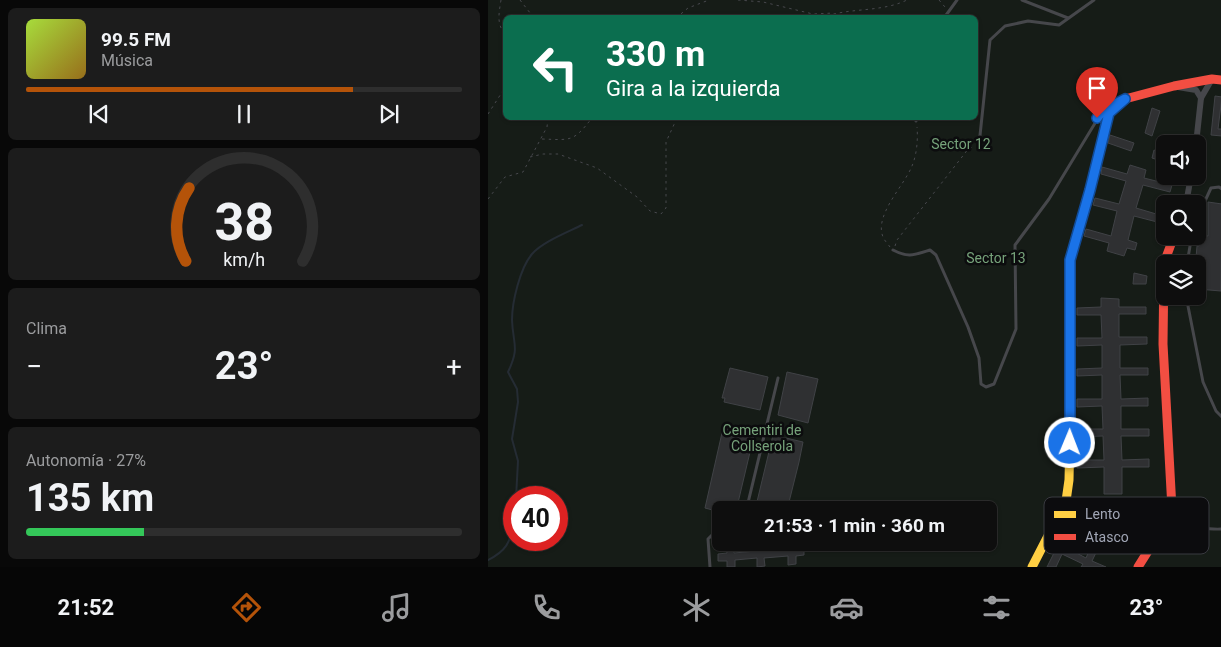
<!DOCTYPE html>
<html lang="es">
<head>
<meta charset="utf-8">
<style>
	body { margin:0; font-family:Roboto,sans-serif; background:#1c1c1c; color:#f1f3f6; height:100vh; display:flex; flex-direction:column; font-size:19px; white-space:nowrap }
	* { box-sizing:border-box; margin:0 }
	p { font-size:16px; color:#9b9c9e }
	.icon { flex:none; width:28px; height:28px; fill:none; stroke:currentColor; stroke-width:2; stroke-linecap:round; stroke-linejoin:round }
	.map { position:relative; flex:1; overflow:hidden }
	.details { display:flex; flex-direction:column; gap:8px; padding:8px; background:#080808; width:488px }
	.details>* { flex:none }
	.top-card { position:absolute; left:15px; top:15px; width:475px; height:105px; border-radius:8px; box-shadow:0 1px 4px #0004,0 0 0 1px #2e2e2e; background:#0b6e4f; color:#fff; overflow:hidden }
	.buttons { position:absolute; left:668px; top:135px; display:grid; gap:10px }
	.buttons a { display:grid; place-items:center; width:50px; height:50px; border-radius:8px; background:#0e0e0e; box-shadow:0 1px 4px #0004,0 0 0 1px #2e2e2e; font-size:25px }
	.speed { position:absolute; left:15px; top:486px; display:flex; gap:10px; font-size:25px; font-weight:700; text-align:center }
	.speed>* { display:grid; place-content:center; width:65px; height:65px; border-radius:50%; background:#0e0e0e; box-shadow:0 1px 4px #0004,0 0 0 1px #2e2e2e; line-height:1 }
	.speed .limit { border:8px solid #d22; background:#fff; color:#111 }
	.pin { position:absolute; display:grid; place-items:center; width:42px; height:42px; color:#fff; margin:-51px -21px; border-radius:50% 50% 50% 0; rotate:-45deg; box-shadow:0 0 5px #0007 }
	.pin .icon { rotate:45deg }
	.me { position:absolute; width:55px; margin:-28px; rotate:1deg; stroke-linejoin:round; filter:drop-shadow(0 0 4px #0008) }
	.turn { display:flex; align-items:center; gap:18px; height:105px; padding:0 20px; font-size:22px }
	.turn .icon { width:65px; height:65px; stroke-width:2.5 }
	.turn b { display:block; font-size:35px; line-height:42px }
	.big { font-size:38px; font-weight:700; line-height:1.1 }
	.details .tile { flex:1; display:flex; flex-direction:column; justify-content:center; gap:8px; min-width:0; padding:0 18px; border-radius:8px; background:#1c1c1c }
	.details .dial { align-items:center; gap:0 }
	.dial svg { height:130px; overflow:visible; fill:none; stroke:#2e2e2e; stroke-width:7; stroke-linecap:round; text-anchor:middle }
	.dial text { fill:#f1f3f6; stroke:none }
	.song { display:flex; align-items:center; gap:15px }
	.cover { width:60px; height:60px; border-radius:8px; background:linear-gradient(135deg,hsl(80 70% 55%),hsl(40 70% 35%)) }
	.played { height:5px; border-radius:2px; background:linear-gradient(90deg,#b45309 75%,#2e2e2e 75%) }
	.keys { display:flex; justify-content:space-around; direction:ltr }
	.heat { display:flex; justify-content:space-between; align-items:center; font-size:28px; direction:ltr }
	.charge { height:8px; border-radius:4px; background:linear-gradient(90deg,#34c759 27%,#2e2e2e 0) }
	.trip { position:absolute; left:224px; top:501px; width:285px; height:50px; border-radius:8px; background:#0e0e0e; box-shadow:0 1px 4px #0004,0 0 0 1px #2e2e2e; font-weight:700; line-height:50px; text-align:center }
	.dock { display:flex; height:80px; justify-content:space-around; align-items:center; background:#060606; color:#9b9c9e }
	.dock .icon { width:35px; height:35px }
	.dock .selected { color:#b45309 }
	.dock b { font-size:22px; color:#f1f3f6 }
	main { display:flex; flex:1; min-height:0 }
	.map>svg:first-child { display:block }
	.green { fill:#161c17; fill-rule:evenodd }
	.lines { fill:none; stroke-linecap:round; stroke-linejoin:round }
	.stream { stroke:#252c34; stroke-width:2 }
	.building { fill:#2f3032; stroke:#404246; fill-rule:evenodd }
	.path { stroke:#47484d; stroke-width:1; stroke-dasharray:2.5 4; stroke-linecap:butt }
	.lane { stroke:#46474b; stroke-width:3 }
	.street { stroke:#46474b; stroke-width:6 }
	.slow { stroke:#ffcf43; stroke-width:9 }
	.jam { stroke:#f24e42; stroke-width:9 }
	.route-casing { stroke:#114b97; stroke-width:12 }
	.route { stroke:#1a73e8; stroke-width:9 }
	.labels { text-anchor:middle; stroke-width:5; stroke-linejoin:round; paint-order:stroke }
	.park-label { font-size:14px; fill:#76a27a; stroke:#0c0c0e }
	.key { fill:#0c0c0e; stroke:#393a40; stroke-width:1 }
	.key-label { font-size:14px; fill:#a1a6b5 }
</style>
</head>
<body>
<main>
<section class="details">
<div class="tile">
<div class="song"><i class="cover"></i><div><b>99.5 FM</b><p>Música</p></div></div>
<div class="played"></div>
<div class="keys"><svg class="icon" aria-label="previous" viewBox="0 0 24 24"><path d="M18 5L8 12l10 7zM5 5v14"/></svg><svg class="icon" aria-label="pause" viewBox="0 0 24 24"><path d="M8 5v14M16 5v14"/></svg><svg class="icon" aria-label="next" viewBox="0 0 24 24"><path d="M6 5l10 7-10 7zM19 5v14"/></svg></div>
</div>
<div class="tile dial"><svg viewBox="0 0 100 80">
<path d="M14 69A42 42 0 1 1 86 69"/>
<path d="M14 69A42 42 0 0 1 16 24" stroke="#b45309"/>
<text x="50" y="56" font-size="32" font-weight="700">38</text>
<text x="50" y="72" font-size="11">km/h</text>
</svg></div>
<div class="tile"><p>Clima</p>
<div class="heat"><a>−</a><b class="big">23°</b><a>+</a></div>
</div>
<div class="tile"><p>Autonomía · 27%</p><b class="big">135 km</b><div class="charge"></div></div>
</section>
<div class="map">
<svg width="734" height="567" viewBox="0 0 734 567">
	<rect width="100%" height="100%" fill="#121212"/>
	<!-- green -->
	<path class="green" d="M0,0h733v567h-733zM18,18h470v100h-470zM676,144h33v32h-33zM676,204h33v32h-33zM676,264h33v32h-33zM26,498h43v42h-43zM232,510h268v32h-268z"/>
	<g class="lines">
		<!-- stream -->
		<g class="stream">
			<path d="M28,498l2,-37 -6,-22 6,-37 -1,-13 -9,-17c12,-25 5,-27 4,-52 0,-18 8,-52 20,-66 10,-12 36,-22 50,-29"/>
			<path d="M0,560c18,-9 22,-17 26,-37"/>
		</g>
	</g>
	<!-- building -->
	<g class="building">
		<polygon points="727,96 734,97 730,129 734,129 734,136 723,135"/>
		<polygon points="664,108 672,111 664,136 657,133"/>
		<polygon points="622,135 646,143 643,151 620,143"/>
		<polygon points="666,150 676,154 676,162 664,158"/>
		<polygon points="642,165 658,170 656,178 684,185 682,192 655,185 648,208 675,216 673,223 646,216 640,240 649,243 647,250 639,248 636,256 619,251 621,243 596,236 598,229 623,236 629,211 605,205 607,198 631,204 638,181 613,174 614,167 639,174"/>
		<polygon points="720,202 734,204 733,291 709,289 709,264 705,264 706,258 708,258 709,246 711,246 713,235 720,236"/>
		<polygon points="646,273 659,276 658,284 645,284"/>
		<polygon points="613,298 631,299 631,307 658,307 658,314 631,314 631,337 659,337 659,344 632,345 632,368 660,368 660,375 632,375 633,399 660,398 660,406 633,406 633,429 661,429 661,436 633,436 634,460 661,459 661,467 634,467 634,494 616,494 616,467 589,468 588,460 616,460 615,436 588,437 588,429 615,429 614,406 589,407 589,399 614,399 614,375 589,376 589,369 614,368 614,345 589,346 589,338 614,338 613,315 589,315 589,308 613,307"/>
		<polygon points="242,368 280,377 272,410 236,402 237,398 234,398"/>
		<polygon points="299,372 330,379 320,423 290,415"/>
		<polygon points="236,424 267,431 249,507 242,505 241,510 232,510 232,512 217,508"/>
		<polygon points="285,435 315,442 311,462 299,510 267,510"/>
		<path d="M587,509l7,3 -4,8 8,4 13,6 3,-8 7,3 -4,8 26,12 -3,7 -26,-12 -10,21 14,6h-25l2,-3 -21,-10 -6,13h-9l8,-16 -6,-3 3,-7 6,3 10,-20 -5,-3 3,-6 5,2zM587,527l20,10 -9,21 -21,-11z"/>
		<polygon points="268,542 275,542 276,550 300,549 299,542 306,542 307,548 316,547 316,555 308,556 308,564 300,565 300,556 276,558 277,566 269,567 269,558 247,560 247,567 239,567 239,561 230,561 230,554 239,553 238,544 245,544 246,553 268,551"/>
	</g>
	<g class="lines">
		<!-- path -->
		<g class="path">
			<path d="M13,0c-2,13 -5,25 5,35"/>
			<polyline points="32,0 46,18"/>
			<polyline points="250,0 275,2 325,14 346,13"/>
			<polyline points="451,0 457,7"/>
			<polyline points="188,18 200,8 221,0"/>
			<path d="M333,18c27,-11 59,-5 86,-18"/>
			<polyline points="0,114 18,86"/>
			<path d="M54,139c30,1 31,3 50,-21"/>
			<polyline points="42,157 55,154 70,154 109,168 149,197 162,211 173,214 178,208 178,142 189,118"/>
			<polyline points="0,199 17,177 35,172 59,127 60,118"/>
			<polyline points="407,246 409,240 481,148 486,147"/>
			<path d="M402,247c-2,-3 -6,-7 -7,-10 -9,-22 21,-51 29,-71 5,-12 6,-27 5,-39"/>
		</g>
		<!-- lane -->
		<g class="lane">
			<polyline points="534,0 580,18"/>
			<polyline points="456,18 469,0"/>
			<polyline points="428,121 429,118"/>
			<polyline points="491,145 502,40 517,26 540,21 571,25 606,0"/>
			<polyline points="709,228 717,201 723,188 731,187 734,189"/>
			<path d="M405,250c15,8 21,5 37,0l6,5 32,72 11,31 2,26 5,3 8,-3 22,-55 -1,-84 34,-46 54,-89 12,-7"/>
			<polyline points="699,264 702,246 706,236"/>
			<polyline points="698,296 715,382 728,411 734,417"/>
			<polyline points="255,510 259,507 290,378"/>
			<path d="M687,527c16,-1 31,3 47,2"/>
			<polyline points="222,567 220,539 232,527"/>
		</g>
		<!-- street -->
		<g class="street">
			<polyline points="690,87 708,90 713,98"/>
			<polyline points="708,144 713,98 724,79"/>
			<polyline points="698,204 703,176"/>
			<polyline points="578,501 672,532"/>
		</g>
		<!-- slow -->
		<polyline class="slow" points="544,567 578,501 581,480 583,388 582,271"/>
		<!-- jam -->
		<g class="jam">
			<polyline points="582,271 582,260 599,204 621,113 637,99 686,86 724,79 734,80"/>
			<polyline points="650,567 672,532 685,527 675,344 676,263 686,236"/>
		</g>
	</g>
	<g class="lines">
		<defs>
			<polyline id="route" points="582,443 582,260 602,190 621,113 637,99 615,110 609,118"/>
		</defs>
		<!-- route casing -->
		<use href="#route" class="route-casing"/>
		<!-- route -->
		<use href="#route" class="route"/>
	</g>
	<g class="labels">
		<!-- park labels -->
		<g class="park-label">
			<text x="473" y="149">Sector 12</text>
			<text x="508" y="263">Sector 13</text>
			<text x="274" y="435">Cementiri de<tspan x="274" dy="16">Collserola</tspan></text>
		</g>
	</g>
	<!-- legend -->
	<rect x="556" y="497" width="165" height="57" rx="8" class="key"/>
	<rect x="566" y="511" width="22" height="7" fill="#ffcf43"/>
	<rect x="566" y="534" width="22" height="6" fill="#f24e42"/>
	<g class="key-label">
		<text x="597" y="519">Lento</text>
		<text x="597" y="542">Atasco</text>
	</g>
</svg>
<div class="buttons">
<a><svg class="icon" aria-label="sound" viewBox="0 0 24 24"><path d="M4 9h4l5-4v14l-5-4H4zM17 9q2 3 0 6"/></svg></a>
<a><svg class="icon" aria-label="search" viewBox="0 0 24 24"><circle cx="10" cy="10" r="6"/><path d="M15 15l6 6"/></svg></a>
<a><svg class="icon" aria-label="layers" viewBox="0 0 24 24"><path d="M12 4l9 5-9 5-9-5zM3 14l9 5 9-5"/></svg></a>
</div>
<div class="speed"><div class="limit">40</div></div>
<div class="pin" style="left:609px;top:118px;background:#d93025"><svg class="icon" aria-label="arrive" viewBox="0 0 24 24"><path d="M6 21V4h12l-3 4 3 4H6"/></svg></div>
<svg class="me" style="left:582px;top:443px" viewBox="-20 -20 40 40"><circle r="17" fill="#1a73e8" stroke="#fff" stroke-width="3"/><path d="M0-11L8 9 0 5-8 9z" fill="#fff"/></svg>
<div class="trip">21:53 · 1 min · 360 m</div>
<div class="top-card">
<div class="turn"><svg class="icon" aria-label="left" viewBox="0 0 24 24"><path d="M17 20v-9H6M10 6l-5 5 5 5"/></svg><div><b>330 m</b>Gira a la izquierda</div></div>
</div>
</div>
</main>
<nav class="dock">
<b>21:52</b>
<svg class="icon selected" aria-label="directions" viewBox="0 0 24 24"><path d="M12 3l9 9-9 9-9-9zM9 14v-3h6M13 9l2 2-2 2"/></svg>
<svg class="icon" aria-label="music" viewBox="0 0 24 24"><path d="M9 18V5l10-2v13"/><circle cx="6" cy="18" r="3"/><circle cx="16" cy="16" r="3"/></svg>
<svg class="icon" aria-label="phone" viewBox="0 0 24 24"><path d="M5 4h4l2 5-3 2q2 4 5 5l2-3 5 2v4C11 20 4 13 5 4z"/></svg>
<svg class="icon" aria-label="climate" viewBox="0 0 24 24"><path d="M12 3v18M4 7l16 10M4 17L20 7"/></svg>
<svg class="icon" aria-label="car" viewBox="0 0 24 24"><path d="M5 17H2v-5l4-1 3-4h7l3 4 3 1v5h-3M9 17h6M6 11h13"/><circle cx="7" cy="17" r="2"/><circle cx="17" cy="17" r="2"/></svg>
<svg class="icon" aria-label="filters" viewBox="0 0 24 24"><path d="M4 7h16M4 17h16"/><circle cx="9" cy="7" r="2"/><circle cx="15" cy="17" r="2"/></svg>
<b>23°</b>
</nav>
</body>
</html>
